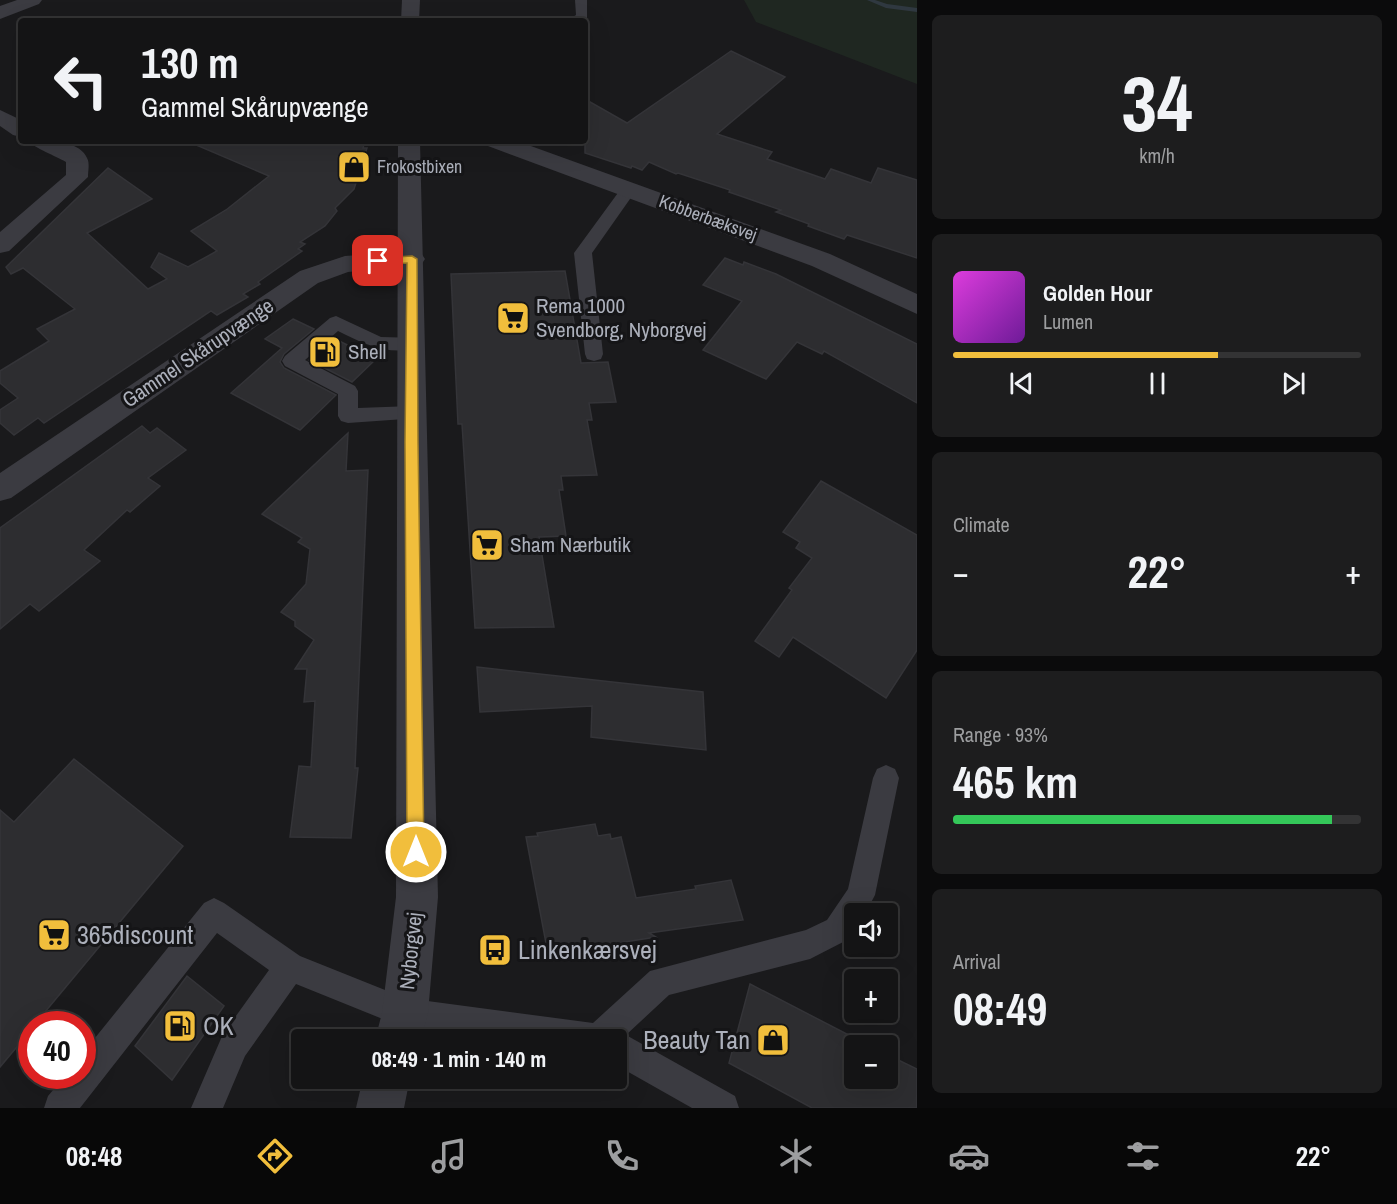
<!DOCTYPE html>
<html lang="en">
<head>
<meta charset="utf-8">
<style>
	body { margin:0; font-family:"Archivo Narrow",sans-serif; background:#1d1d1e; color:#f1f3f6; height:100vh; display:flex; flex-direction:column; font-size:22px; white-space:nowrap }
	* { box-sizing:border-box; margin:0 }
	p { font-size:20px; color:#9d9ea0 }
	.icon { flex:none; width:33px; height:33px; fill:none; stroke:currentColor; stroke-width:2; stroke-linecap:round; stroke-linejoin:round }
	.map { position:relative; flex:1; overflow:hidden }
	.sheet { display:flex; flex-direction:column; gap:15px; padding:15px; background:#0b0b0c; width:480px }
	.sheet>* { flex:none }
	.hud { position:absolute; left:18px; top:18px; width:570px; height:126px; border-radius:6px; box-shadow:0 6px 24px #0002,0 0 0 2px #333334; background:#141415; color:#f1f3f6; overflow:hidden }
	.fabs { position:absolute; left:844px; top:903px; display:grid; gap:12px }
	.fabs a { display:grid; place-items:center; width:54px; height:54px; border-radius:6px; background:#141415; box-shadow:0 6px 24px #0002,0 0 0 2px #333334; font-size:30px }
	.speed { position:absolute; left:18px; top:1011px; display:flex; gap:12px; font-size:30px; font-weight:700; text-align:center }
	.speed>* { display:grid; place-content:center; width:78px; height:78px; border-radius:50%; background:#141415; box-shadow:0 6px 24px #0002,0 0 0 2px #333334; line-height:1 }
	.speed .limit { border:9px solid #d22; background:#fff; color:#111 }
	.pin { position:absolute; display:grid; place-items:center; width:51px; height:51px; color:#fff; margin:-26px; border-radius:12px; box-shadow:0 3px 9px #0006 }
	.me { position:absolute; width:66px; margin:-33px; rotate:0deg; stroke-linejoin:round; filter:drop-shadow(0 0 4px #0008) }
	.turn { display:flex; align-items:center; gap:21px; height:126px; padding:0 24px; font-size:27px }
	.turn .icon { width:78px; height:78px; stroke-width:2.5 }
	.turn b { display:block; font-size:42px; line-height:51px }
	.big { font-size:45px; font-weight:700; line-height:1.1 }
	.sheet .card { flex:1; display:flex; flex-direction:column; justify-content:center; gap:9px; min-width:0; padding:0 21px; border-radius:9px; background:#1d1d1e }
	.sheet .dial { align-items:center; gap:0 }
	.dial b { font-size:78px; line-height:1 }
	.song { display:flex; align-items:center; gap:18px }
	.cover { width:72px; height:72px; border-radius:9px; background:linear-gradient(135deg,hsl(300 70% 55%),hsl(280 70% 35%)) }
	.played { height:6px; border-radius:3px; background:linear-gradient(90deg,#f1be3c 65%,#333334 65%) }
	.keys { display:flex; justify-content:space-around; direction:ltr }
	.heat { display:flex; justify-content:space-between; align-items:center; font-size:33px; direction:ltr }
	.charge { height:9px; border-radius:4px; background:linear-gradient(90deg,#34c759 93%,#333334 0) }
	.trip { position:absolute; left:291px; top:1029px; width:336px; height:60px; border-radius:6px; background:#141415; box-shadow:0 6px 24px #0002,0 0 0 2px #333334; font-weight:700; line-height:60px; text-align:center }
	.dock { display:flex; height:96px; justify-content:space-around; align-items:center; background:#080808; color:#9d9ea0 }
	.dock .icon { width:42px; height:42px }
	.dock .selected { color:#f1be3c }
	.dock b { font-size:27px; color:#f1f3f6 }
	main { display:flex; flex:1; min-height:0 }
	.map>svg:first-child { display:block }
	.green { fill:#1f2721 }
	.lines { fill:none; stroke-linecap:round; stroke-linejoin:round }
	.stream { fill:#2f3840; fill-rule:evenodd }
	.building { fill:#2d2d30; stroke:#343438; stroke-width:1.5 }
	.service { fill:#3b3b41; fill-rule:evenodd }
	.minor { fill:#3b3b41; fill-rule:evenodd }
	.tertiary { fill:#3b3b41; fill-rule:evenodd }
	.route { fill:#f1be3c; stroke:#9d7c27; stroke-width:1.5 }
	.labels { text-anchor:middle; stroke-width:6; stroke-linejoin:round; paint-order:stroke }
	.far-poi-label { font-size:18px; fill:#acb0bb; stroke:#151517; text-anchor:start }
	.far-street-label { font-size:18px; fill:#acb0bb; stroke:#151517 }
	.poi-label { font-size:21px; fill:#acb0bb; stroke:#151517; text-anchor:start }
	.street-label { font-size:21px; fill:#acb0bb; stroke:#151517 }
	.near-poi-label { font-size:26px; fill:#acb0bb; stroke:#151517; text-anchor:start }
</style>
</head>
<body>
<main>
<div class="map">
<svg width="917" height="1108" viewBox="0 0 917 1108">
	<rect width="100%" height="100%" fill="#1a1a1c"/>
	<!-- green -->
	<polygon class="green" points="744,0 917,0 917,84 756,22"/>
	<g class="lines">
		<!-- stream -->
		<polygon class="stream" points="867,0 875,0 887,4 917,8 917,12 886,8"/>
	</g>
	<!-- building -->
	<g class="building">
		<polygon points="731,51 785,77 717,134 772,152 767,159 825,179 831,169 871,183 878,168 917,180 917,258 847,235 844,239 808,226 809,224 776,212 781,210 729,192 730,190 678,173 676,174 649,162 642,170 632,166 631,168 585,153 585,99 627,123"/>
		<polygon points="187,141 365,141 363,148 367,148 354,189 335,208 337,211 325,226 300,242 305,244 298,249 302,251 258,282 260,284 243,294 248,297 217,315 211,311 44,423 38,418 14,435 0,423 0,410 18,398 0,383 0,371 49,341 37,329 75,309 23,268 11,274 6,267 108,168 152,199 87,233 148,289 167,279 151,267 159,253 188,267 217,251 191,231 226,210 269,176"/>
		<polygon points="725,258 743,265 744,262 776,274 917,344 917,403 824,351 822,354 797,342 766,379 703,350 742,301 703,285"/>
		<polygon points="565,271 581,363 608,362 616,402 589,403 592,420 587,420 597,475 561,476 563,490 559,490 566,536 539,537 554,627 475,628 462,424 458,424 451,274"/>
		<polygon points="293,319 314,329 284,354 280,362 284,368 336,395 300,430 231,393 282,348 265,339"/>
		<polygon points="333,338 376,359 352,382 309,360"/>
		<polygon points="142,426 150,433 157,428 186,450 148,478 160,486 130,512 127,510 84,550 100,561 39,611 30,604 0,629 0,528"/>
		<polygon points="348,433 346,471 368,470 355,768 358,768 351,838 290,837 299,766 311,767 315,701 304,702 307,669 295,669 314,640 295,626 295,621 281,612 306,584 310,549 298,542 302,538 262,514"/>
		<polygon points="821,481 917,535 917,650 886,698 793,637 779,657 755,641 792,590 789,588 812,558 796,548 800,542 783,532"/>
		<polygon points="477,667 703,692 706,750 591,737 592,706 480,712"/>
		<polygon points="74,759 183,846 35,1024 32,1024 32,1029 0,1067 0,810 14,822"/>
		<polygon points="595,824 598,836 610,834 611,839 621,837 636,898 696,889 695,886 731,880 743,920 649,933 656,937 548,954 526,837 538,836 537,833"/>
		<polygon points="187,976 224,1006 172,1080 135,1046"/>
		<polygon points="750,984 870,1046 855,1046 855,1078 888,1078 888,1055 917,1069 917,1108 812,1108 729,1063"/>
	</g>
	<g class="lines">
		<!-- service -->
		<g class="service">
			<polygon points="575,0 587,0 587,20 566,21 576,15"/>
			<polygon points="629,184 637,189 592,253 603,354 601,359 594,361 587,359 585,354 574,253 623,186"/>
			<path d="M336,316l45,21 38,1 2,5 -2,5c-31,8 -55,-4 -81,-17l-33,29 50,26 3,5v17l54,-2 7,2 3,5 -3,5 -71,5 -7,-2 -3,-5v-22l-53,-28 -3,-5 3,-5 45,-38z"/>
			<polygon points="886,765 895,769 899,778 875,895 865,914 855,914 855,929 847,940 810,959 669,995 626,1035 735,1096 739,1108 692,1108 616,1065 616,1040 486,1040 405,1028 296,984 245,1056 223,1108 191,1108 223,1034 269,970 217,933 80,1108 44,1108 48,1096 65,1076 82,1076 82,1054 204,903 214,898 224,903 300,956 405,998 593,1023 650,971 806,930 827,920 848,889 873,778 877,769"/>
		</g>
		<!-- minor -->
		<g class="minor">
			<polygon points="17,0 42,0 39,4 0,19 0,6"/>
			<polygon points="0,110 21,120 21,137 13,135 0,126"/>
			<path d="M29,141c17,0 50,-2 58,17 3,5 1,13 1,19l-79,74 -9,2v-21l66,-57v-13c-10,-6 -32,-14 -37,-21z"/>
			<polygon points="412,251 421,253 425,259 421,265 348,272 318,283 11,498 0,501 0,473 300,271 345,256"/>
		</g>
		<!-- tertiary -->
		<g class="tertiary">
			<polygon points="402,0 420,0 419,21 401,21"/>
			<polygon points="398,141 420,141 438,897 428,1013 421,1040 375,1040 382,1013 396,897"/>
			<polygon points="485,141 517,141 830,254 917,294 917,314 812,266 488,146"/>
			<polygon points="363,1078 410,1078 404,1108 356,1108"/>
		</g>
	</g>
	<!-- route -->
	<polygon class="route" points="412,256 417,259 418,442 424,852 422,858 416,860 410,858 407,852 405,442 407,263 378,265 373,261 378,258"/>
	<!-- icons -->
	<defs>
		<symbol id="shop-square" viewBox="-11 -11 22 22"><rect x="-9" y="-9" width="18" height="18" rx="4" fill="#f1be3c" stroke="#151517"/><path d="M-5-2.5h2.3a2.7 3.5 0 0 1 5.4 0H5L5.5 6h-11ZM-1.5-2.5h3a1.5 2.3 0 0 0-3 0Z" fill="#111"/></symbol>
		<symbol id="supermarket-square" viewBox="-11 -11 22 22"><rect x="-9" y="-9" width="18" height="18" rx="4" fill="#f1be3c" stroke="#151517"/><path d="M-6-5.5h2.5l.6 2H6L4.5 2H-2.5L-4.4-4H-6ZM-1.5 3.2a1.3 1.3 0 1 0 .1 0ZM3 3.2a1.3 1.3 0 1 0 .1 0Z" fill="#111"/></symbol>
		<symbol id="fuel-square" viewBox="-11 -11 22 22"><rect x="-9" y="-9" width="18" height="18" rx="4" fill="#f1be3c" stroke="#151517"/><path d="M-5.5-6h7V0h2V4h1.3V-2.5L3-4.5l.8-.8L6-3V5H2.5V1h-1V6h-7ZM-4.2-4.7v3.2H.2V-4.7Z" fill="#111"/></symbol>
		<symbol id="bus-square" viewBox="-11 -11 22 22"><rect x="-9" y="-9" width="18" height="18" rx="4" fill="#f1be3c" stroke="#151517"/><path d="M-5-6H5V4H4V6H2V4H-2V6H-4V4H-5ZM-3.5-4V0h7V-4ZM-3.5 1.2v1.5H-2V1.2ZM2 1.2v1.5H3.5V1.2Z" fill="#111"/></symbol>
	</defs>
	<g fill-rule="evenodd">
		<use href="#shop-square" x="335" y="148" width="38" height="38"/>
		<use href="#supermarket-square" x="494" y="299" width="38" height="38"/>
		<use href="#fuel-square" x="306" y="333" width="38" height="38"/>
		<use href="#supermarket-square" x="468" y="526" width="38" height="38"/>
		<use href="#supermarket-square" x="35" y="916" width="38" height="38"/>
		<use href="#bus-square" x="476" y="931" width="38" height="38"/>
		<use href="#fuel-square" x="161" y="1007" width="38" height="38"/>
		<use href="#shop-square" x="754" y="1021" width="38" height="38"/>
	</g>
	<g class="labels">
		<!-- far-poi labels -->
		<g class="far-poi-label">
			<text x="377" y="173">Frokostbixen</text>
		</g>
		<!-- far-street labels -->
		<g class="far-street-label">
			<text transform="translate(708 218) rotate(20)" y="6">Kobberbæksvej</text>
		</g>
		<!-- poi labels -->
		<g class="poi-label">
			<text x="536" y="313">Rema 1000<tspan x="536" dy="24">Svendborg, Nyborgvej</tspan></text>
			<text x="348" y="359">Shell</text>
			<text x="510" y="552">Sham Nærbutik</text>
		</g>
		<!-- street labels -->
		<g class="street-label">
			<text transform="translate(198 353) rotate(-34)" y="7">Gammel Skårupvænge</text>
			<text transform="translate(411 951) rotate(-84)" y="7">Nyborgvej</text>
		</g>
		<!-- near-poi labels -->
		<g class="near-poi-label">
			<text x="77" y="944">365discount</text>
			<text x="518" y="959">Linkenkærsvej</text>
			<text x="203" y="1035">OK</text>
			<text x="750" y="1049" text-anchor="end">Beauty Tan</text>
		</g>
	</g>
</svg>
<div class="fabs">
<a><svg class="icon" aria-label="sound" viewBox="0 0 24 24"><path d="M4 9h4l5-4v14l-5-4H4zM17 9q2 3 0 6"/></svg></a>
<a>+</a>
<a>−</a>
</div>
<div class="speed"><div class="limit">40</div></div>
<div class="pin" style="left:378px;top:261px;background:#d93025"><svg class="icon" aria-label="arrive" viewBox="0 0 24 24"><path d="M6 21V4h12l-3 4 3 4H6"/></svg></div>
<svg class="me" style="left:416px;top:852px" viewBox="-20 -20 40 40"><circle r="17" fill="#f1be3c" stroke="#fff" stroke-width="3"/><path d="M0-11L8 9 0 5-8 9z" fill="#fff"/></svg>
<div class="trip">08:49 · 1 min · 140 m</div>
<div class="hud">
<div class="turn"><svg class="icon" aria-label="left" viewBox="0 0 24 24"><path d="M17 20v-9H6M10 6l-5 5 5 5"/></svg><div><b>130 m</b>Gammel Skårupvænge</div></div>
</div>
</div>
<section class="sheet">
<div class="card dial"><b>34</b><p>km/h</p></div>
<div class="card">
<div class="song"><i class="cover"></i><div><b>Golden Hour</b><p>Lumen</p></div></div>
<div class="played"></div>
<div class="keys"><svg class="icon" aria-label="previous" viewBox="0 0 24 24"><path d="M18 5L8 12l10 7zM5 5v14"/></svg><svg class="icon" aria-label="pause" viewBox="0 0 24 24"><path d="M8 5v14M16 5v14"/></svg><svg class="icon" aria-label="next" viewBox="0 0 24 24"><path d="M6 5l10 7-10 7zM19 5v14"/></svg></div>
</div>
<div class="card"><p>Climate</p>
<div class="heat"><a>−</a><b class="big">22°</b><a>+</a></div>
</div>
<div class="card"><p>Range · 93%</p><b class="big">465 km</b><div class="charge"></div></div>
<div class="card"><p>Arrival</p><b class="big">08:49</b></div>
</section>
</main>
<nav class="dock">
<b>08:48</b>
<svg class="icon selected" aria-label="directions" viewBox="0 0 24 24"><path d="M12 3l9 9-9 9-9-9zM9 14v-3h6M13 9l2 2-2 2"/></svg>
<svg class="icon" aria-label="music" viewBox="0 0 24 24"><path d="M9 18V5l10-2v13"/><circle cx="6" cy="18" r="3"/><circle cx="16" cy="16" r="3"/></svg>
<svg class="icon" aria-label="phone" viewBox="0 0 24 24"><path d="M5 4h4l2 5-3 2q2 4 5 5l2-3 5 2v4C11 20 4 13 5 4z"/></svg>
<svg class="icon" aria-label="climate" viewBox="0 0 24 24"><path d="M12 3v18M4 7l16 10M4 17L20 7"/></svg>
<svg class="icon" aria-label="car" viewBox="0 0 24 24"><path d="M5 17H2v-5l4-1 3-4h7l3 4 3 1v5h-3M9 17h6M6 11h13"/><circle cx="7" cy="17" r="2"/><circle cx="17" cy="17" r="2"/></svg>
<svg class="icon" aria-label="filters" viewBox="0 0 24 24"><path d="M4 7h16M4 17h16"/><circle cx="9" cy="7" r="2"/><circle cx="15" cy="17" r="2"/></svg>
<b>22°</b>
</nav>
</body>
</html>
